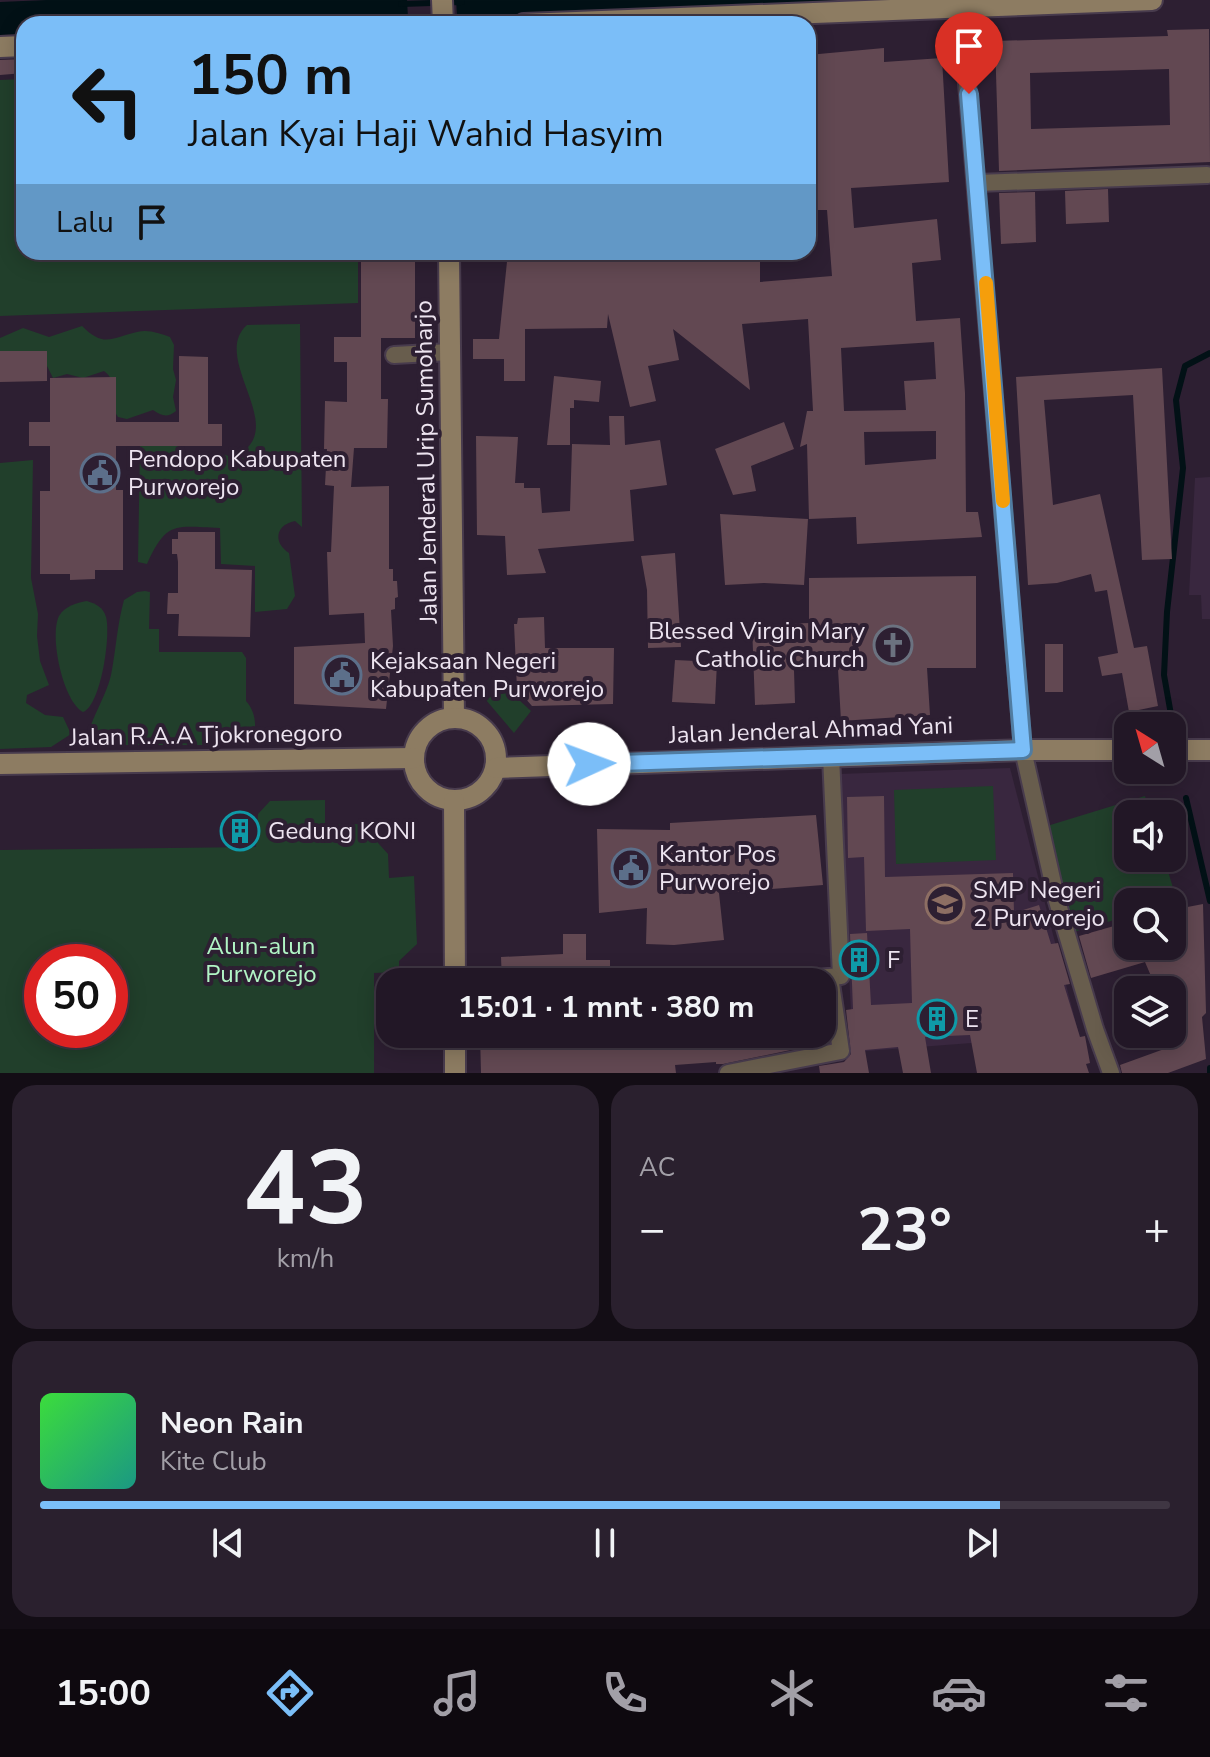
<!DOCTYPE html>
<html lang="id">
<head>
<meta charset="utf-8">
<style>
	body { margin:0; font-family:"Nunito Sans",sans-serif; background:#2a202e; color:#f1f3f6; height:100vh; display:flex; flex-direction:column; font-size:30px; white-space:nowrap }
	* { box-sizing:border-box; margin:0 }
	p { font-size:26px; color:#a29fa7 }
	.icon { flex:none; width:44px; height:44px; fill:none; stroke:currentColor; stroke-width:2; stroke-linecap:round; stroke-linejoin:round }
	.map { position:relative; height:1073px; overflow:hidden }
	.panel { display:flex; flex-direction:column; gap:12px; padding:12px; background:#130d15; flex:1 }
	.panel>* { flex:none }
	.hud { position:absolute; left:16px; top:16px; width:800px; height:244px; border-radius:24px; box-shadow:0 4px 20px #0003,0 0 0 2px #3f3643; background:#7bbef8; color:#111; overflow:hidden }
	.needle { width:52px; rotate:323deg }
	.controls { position:absolute; left:1114px; top:712px; display:grid; gap:16px }
	.controls a { display:grid; place-items:center; width:72px; height:72px; border-radius:16px; background:#221726; box-shadow:0 4px 20px #0003,0 0 0 2px #3f3643; font-size:40px }
	.speed { position:absolute; left:24px; top:944px; display:flex; gap:16px; font-size:40px; font-weight:700; text-align:center }
	.speed>* { display:grid; place-content:center; width:104px; height:104px; border-radius:50%; background:#221726; box-shadow:0 4px 20px #0003,0 0 0 2px #3f3643; line-height:1 }
	.speed .limit { border:12px solid #d22; background:#fff; color:#111 }
	.pin { position:absolute; display:grid; place-items:center; width:68px; height:68px; color:#fff; margin:-82px -34px; border-radius:50% 50% 50% 0; rotate:-45deg; box-shadow:0 0 8px #0007 }
	.pin .icon { rotate:45deg }
	.me { position:absolute; width:88px; margin:-44px; rotate:88deg; stroke-linejoin:round; filter:drop-shadow(0 0 6px #0008) }
	.turn { display:flex; align-items:center; gap:28px; height:168px; padding:0 40px; font-size:36px }
	.turn .icon { width:104px; height:104px; stroke-width:2.5 }
	.turn b { display:block; font-size:56px; line-height:68px }
	.then { display:flex; align-items:center; height:76px; padding:0 40px; background:#0003; gap:16px; font-size:30px }
	.big { font-size:60px; font-weight:700; line-height:1.1 }
	.panel .card { flex:1; display:flex; flex-direction:column; justify-content:center; gap:12px; min-width:0; padding:0 28px; border-radius:24px; background:#2a202e }
	.panel .dial { align-items:center; gap:0 }
	.dial b { font-size:104px; line-height:1 }
	.song { display:flex; align-items:center; gap:24px }
	.cover { width:96px; height:96px; border-radius:12px; background:linear-gradient(135deg,hsl(120 70% 55%),hsl(170 70% 35%)) }
	.played { height:8px; border-radius:4px; background:linear-gradient(90deg,#7bbef8 85%,#3f3643 85%) }
	.keys { display:flex; justify-content:space-around; direction:ltr }
	.heat { display:flex; justify-content:space-between; align-items:center; font-size:44px; direction:ltr }
	.panel .tiles { flex:1; display:grid; gap:12px; grid-template-columns:1fr 1fr }
	.card:last-child { grid-column:span 2 }
	.trip { position:absolute; left:376px; top:968px; width:460px; height:80px; border-radius:24px; background:#221726; box-shadow:0 4px 20px #0003,0 0 0 2px #3f3643; font-weight:700; line-height:80px; text-align:center }
	.dock { display:flex; height:128px; justify-content:space-around; align-items:center; background:#0e090f; color:#a29fa7 }
	.dock .icon { width:56px; height:56px }
	.dock .selected { color:#7bbef8 }
	.dock b { font-size:36px; color:#f1f3f6 }
	.map>svg:first-child { display:block }
	.built { fill:#39273f }
	.green { fill:#213f2b; fill-rule:evenodd }
	.water { fill:#021116 }
	.lines { fill:none; stroke-linecap:round; stroke-linejoin:round }
	.stream { stroke:#021116; stroke-width:6 }
	.building { fill:#624852; fill-rule:evenodd }
	.street-casing { stroke:#483b4d; stroke-width:20 }
	.secondary-casing { stroke:#483b4d; stroke-width:24 }
	.street { stroke:#685d4d; stroke-width:16 }
	.secondary { stroke:#8d7c62; stroke-width:20 }
	.route-casing { stroke:#507ca1; stroke-width:20 }
	.route { stroke:#7bbef8; stroke-width:14 }
	.slow { stroke:#f59e0b; stroke-width:14 }
	.labels { text-anchor:middle; stroke-width:8; stroke-linejoin:round; paint-order:stroke }
	.poi-label { font-size:24px; fill:#ede4f0; stroke:#2d1f32; text-anchor:start }
	.street-label { font-size:24px; fill:#ede4f0; stroke:#2d1f32 }
	.park-label { font-size:24px; fill:#b1f5c5; stroke:#2d1f32 }
</style>
</head>
<body>
<div class="map">
<svg width="1210" height="1073" viewBox="0 0 1210 1073">
	<rect width="100%" height="100%" fill="#2d1f32"/>
	<!-- built -->
	<g class="built">
		<polygon points="1210,477 1210,619 1202,619 1201,595 1189,595 1195,478"/>
		<polygon points="1010,768 1079,1035 853,1052 839,774"/>
	</g>
	<!-- green -->
	<g class="green">
		<polygon points="24,79 24,252 358,252 358,303 0,316 0,80"/>
		<path d="M300,324l2,203 -7,-6c-20,4 -22,22 -6,32l6,43 -8,13 -32,3v-46l-34,-2 -1,-36c-43,-1 -53,-9 -73,36l-9,-2 2,-116 39,-2 13,20 7,1 21,-12 14,5c4,-3 11,-7 15,-12 27,-31 -36,-91 -2,-121z"/>
		<path d="M82,326c22,22 29,12 55,6 11,-3 22,1 33,5l4,8 -1,24 3,11 -3,17 3,14c-9,7 -14,5 -23,-1l-26,9 -9,-2c-10,-15 2,-35 -14,-46l-21,7 -16,-4 -14,4 -10,-20 -43,-1v-19l23,-10 26,9z"/>
		<polygon points="33,460 31,578 38,614 37,636 40,661 49,685 27,695 26,703 45,715 63,717 71,734 51,747 0,749 0,463"/>
		<path d="M145,591l5,1 -1,37h10v23h83l4,6v43c11,12 12,31 3,44h-163c3,-25 19,-45 25,-70 5,-25 6,-50 13,-75l13,-8z"/>
		<path d="M87,601c9,3 16,6 19,16 5,18 -5,88 -23,95 -20,-10 -34,-76 -24,-96 6,-10 17,-13 28,-15z"/>
		<polygon points="505,687 531,711 514,733 486,700"/>
		<polygon points="993,786 996,860 896,864 894,790"/>
		<polygon points="1145,796 1150,814 1128,814 1128,858 1164,858 1177,901 1128,902 1128,916 1070,933 1047,826"/>
		<path d="M325,800v25l36,-1 27,30 1,24 25,-2 3,68 -18,17v11l-25,1v100h-374v-223l256,-3 2,-33 12,-13zM42,962h68v68h-68z"/>
	</g>
	<!-- water -->
	<g class="water">
		<polygon points="47,0 407,0 408,18 265,24 24,24 24,34 0,35 0,2"/>
		<polygon points="456,0 923,0 457,16"/>
	</g>
	<g class="lines">
		<!-- stream -->
		<g class="stream">
			<polyline points="401,4 462,2"/>
			<polyline points="1173,726 1164,675 1167,612 1183,468 1176,400 1185,366 1210,353"/>
			<polyline points="1186,798 1210,901"/>
			<polyline points="1210,1073 1210,1068"/>
		</g>
	</g>
	<!-- building -->
	<g class="building">
		<path d="M1209,29l1,133 -211,9 -4,-130 173,-5 -1,-6zM1169,69l1,56 -139,4 -1,-56z"/>
		<path d="M884,48v14l58,-4 7,124 -98,6 3,40 83,-9 4,41 -29,3 4,58 44,-3 5,75 1,119h12l4,25 -125,7 -1,-27 -47,2 -2,-75 -7,3 7,-36h6l-5,-92 -66,5 8,66 -77,-61 6,31 -31,6 8,35 -26,6 -22,-93 -1,14 -82,1v52h-21v-22h-31v-20h26l9,-87h252v30l72,-6 -5,-66h-19v-155zM934,342l2,37 -32,2 2,29 -62,1 -3,-63zM936,431v28l-71,6 -1,-33z"/>
		<polygon points="24,59 24,73 0,75 0,60"/>
		<polygon points="1108,189 1109,222 1066,224 1065,191"/>
		<polygon points="1035,192 1036,242 1001,244 999,193"/>
		<polygon points="361,252 415,252 415,338 381,338 381,399 388,399 387,448 354,448 351,487 389,486 389,569 393,569 393,581 397,581 398,597 395,598 395,609 391,610 393,646 386,709 294,704 294,647 365,643 364,613 329,615 327,552 331,552 334,486 325,485 327,449 324,449 325,401 347,402 347,362 334,362 334,337 361,337"/>
		<polygon points="0,351 47,351 47,381 0,382"/>
		<polygon points="179,356 208,357 208,424 222,424 222,446 116,446 116,490 123,490 123,570 95,570 95,579 70,580 70,574 40,574 40,491 50,491 50,446 29,446 29,422 50,422 50,378 116,377 116,422 179,422"/>
		<polygon points="1162,368 1172,559 1142,560 1133,395 1044,400 1053,505 1100,494 1134,648 1147,646 1158,706 1129,712 1122,673 1102,676 1098,657 1118,653 1107,590 1095,592 1091,574 1057,583 1028,585 1016,377"/>
		<polygon points="554,376 601,381 599,402 574,400 574,408 570,408 570,445 547,445"/>
		<polygon points="609,416 624,416 625,445 660,440 667,485 630,490 634,541 538,549 546,573 507,575 505,536 477,535 476,436 518,437 515,483 524,483 524,488 540,488 542,513 570,511 572,444 610,445"/>
		<polygon points="784,422 794,449 751,466 756,491 733,495 715,449"/>
		<polygon points="720,514 808,519 804,585 764,583 725,585"/>
		<polygon points="178,532 215,532 215,569 252,570 250,637 178,636 179,614 167,614 168,593 178,593 178,562 177,554 172,554 172,539 178,539"/>
		<polygon points="675,553 681,647 648,648 647,590 641,556"/>
		<polygon points="976,576 976,668 927,668 930,715 841,721 838,669 794,670 795,703 755,705 752,625 809,623 809,578"/>
		<polygon points="544,617 545,648 614,648 613,704 532,706 517,689 514,624 517,624 518,618"/>
		<rect x="1045" y="644" width="18" height="48"/>
		<polygon points="675,660 717,662 715,704 672,702"/>
		<polygon points="884,796 885,877 1013,873 1014,913 1039,905 1051,944 1058,943 1070,984 1064,985 1080,1037 1085,1036 1090,1063 1086,1064 1089,1073 977,1073 970,1035 925,1037 931,1073 903,1073 898,1047 865,1050 869,1073 820,1073 819,1066 844,1062 851,1054 846,1010 853,1009 850,934 867,933 871,1005 912,1003 910,929 866,931 864,857 848,858 847,797"/>
		<polygon points="816,815 823,885 719,893 724,940 674,945 646,944 647,908 599,913 597,829 670,830 670,823"/>
		<rect x="226" y="817" width="29" height="28"/>
		<polygon points="1203,904 1206,1013 1202,1017 1206,1059 1168,1073 1122,1073 1120,1065 1178,1044 1172,1028 1172,990 1157,990 1145,962 1091,978 1079,936 1128,922 1128,946 1172,946 1172,910"/>
		<polygon points="563,934 586,934 586,960 610,960 610,978 502,982 501,957 563,954"/>
		<polygon points="822,1011 829,1042 723,1064 716,1064 716,1062 675,1065 676,1073 481,1073 480,1034 822,1034"/>
	</g>
	<g class="lines">
		<defs>
			<g id="street">
				<polyline points="960,0 1023,750 1057,901 1095,1029 1111,1073"/>
				<polyline points="977,183 1207,175"/>
				<polyline points="394,355 450,352"/>
				<polyline points="766,982 841,976 831,756"/>
				<polyline points="728,1073 841,1051 830,977"/>
			</g>
			<g id="secondary">
				<polyline points="442,0 443,24"/>
				<polyline points="524,24 1152,0"/>
				<polyline points="0,47 24,46"/>
				<polyline points="449,252 454,718"/>
				<circle cx="455" cy="759" r="41"/>
				<polyline points="1172,750 1210,750"/>
				<polyline points="0,764 414,758"/>
				<polyline points="496,768 1023,750 1128,750"/>
				<polyline points="454,801 455,982"/>
				<polyline points="455,1034 455,1073"/>
			</g>
		</defs>
		<!-- street casing -->
		<use href="#street" class="street-casing"/>
		<!-- secondary casing -->
		<use href="#secondary" class="secondary-casing"/>
		<!-- street -->
		<use href="#street" class="street"/>
		<!-- secondary -->
		<use href="#secondary" class="secondary"/>
	</g>
	<g class="lines">
		<defs>
			<polyline id="route" points="589,764 1023,750 969,94"/>
		</defs>
		<!-- route casing -->
		<use href="#route" class="route-casing"/>
		<!-- route -->
		<use href="#route" class="route"/>
		<!-- slow -->
		<polyline class="slow" points="986,283 1003,501"/>
	</g>
	<!-- icons -->
	<defs>
		<symbol id="civic-ring" viewBox="-11 -11 22 22"><circle r="9.5" fill="#2d1f32" stroke="#5c6f8a" stroke-width="1.5"/><path d="M-.6-6.5H3V-4.5H.6V-3L4-1V1h2V6H-6V1h2V-1L-.6-3ZM-1.2 2.5V6h2.4V2.5Z" fill="#5c6f8a"/></symbol>
		<symbol id="church-ring" viewBox="-11 -11 22 22"><circle r="9.5" fill="#2d1f32" stroke="#6b7280" stroke-width="1.5"/><path d="M-1.2-6h2.4v3.5h3.3v2.4h-3.3V6h-2.4V-.1h-3.3v-2.4h3.3Z" fill="#6b7280"/></symbol>
		<symbol id="building-ring" viewBox="-11 -11 22 22"><circle r="9.5" fill="#2d1f32" stroke="#0f9aa8" stroke-width="1.5"/><path d="M-4-6H4V6H1V3H-1V6H-4ZM-2.5-4.3h1.7v1.8h-1.7ZM.8-4.3h1.7v1.8H.8ZM-2.5-1h1.7V.8h-1.7ZM.8-1h1.7V.8H.8Z" fill="#0f9aa8"/></symbol>
		<symbol id="school-ring" viewBox="-11 -11 22 22"><circle r="9.5" fill="#2d1f32" stroke="#8d6e63" stroke-width="1.5"/><path d="M0-5L7-2L0 1L-7-2ZM-4 1L0 2.5L4 1V4Q0 6-4 4Z" fill="#8d6e63"/></symbol>
	</defs>
	<g fill-rule="evenodd">
		<use href="#civic-ring" x="78" y="451" width="44" height="44"/>
		<use href="#church-ring" x="871" y="623" width="44" height="44"/>
		<use href="#civic-ring" x="320" y="653" width="44" height="44"/>
		<use href="#building-ring" x="218" y="809" width="44" height="44"/>
		<use href="#civic-ring" x="609" y="846" width="44" height="44"/>
		<use href="#school-ring" x="923" y="882" width="44" height="44"/>
		<use href="#building-ring" x="837" y="938" width="44" height="44"/>
		<use href="#building-ring" x="915" y="997" width="44" height="44"/>
	</g>
	<g class="labels">
		<!-- poi labels -->
		<g class="poi-label">
			<text x="128" y="467">Pendopo Kabupaten<tspan x="128" dy="28">Purworejo</tspan></text>
			<text x="865" y="639" text-anchor="end">Blessed Virgin Mary<tspan x="865" dy="28">Catholic Church</tspan></text>
			<text x="370" y="669">Kejaksaan Negeri<tspan x="370" dy="28">Kabupaten Purworejo</tspan></text>
			<text x="268" y="839">Gedung KONI</text>
			<text x="659" y="862">Kantor Pos<tspan x="659" dy="28">Purworejo</tspan></text>
			<text x="973" y="898">SMP Negeri<tspan x="973" dy="28">2 Purworejo</tspan></text>
			<text x="887" y="968">F</text>
			<text x="965" y="1027">E</text>
		</g>
		<!-- street labels -->
		<g class="street-label">
			<text transform="translate(426 462) rotate(-91)" y="8">Jalan Jenderal Urip Sumoharjo</text>
			<text transform="translate(811 730) rotate(-2)" y="8">Jalan Jenderal Ahmad Yani</text>
			<text transform="translate(206 735) rotate(-1)" y="8">Jalan R.A.A Tjokronegoro</text>
		</g>
		<!-- park labels -->
		<g class="park-label">
			<text x="261" y="954">Alun-alun<tspan x="261" dy="28">Purworejo</tspan></text>
		</g>
	</g>
</svg>
<div class="controls">
<a><svg class="needle" viewBox="-14 -14 28 28"><path d="M0-13l5 13h-10z" fill="#e53935"/><path d="M0 13l5-13h-10z" fill="#a29fa7"/></svg></a>
<a><svg class="icon" aria-label="sound" viewBox="0 0 24 24"><path d="M4 9h4l5-4v14l-5-4H4zM17 9q2 3 0 6"/></svg></a>
<a><svg class="icon" aria-label="search" viewBox="0 0 24 24"><circle cx="10" cy="10" r="6"/><path d="M15 15l6 6"/></svg></a>
<a><svg class="icon" aria-label="layers" viewBox="0 0 24 24"><path d="M12 4l9 5-9 5-9-5zM3 14l9 5 9-5"/></svg></a>
</div>
<div class="speed"><div class="limit">50</div></div>
<div class="pin" style="left:969px;top:94px;background:#d93025"><svg class="icon" aria-label="arrive" viewBox="0 0 24 24"><path d="M6 21V4h12l-3 4 3 4H6"/></svg></div>
<svg class="me" style="left:589px;top:764px" viewBox="-20 -20 40 40"><circle r="19" fill="#fff"/><path d="M0-13L10 11 0 6-10 11z" fill="#7bbef8"/></svg>
<div class="trip">15:01 · 1 mnt · 380 m</div>
<div class="hud">
<div class="turn"><svg class="icon" aria-label="left" viewBox="0 0 24 24"><path d="M17 20v-9H6M10 6l-5 5 5 5"/></svg><div><b>150 m</b>Jalan Kyai Haji Wahid Hasyim</div></div>
<div class="then">Lalu<svg class="icon" aria-label="arrive" viewBox="0 0 24 24"><path d="M6 21V4h12l-3 4 3 4H6"/></svg></div>
</div>
</div>
<section class="panel">
<div class="tiles">
<div class="card dial"><b>43</b><p>km/h</p></div>
<div class="card"><p>AC</p>
<div class="heat"><a>−</a><b class="big">23°</b><a>+</a></div>
</div>
<div class="card">
<div class="song"><i class="cover"></i><div><b>Neon Rain</b><p>Kite Club</p></div></div>
<div class="played"></div>
<div class="keys"><svg class="icon" aria-label="previous" viewBox="0 0 24 24"><path d="M18 5L8 12l10 7zM5 5v14"/></svg><svg class="icon" aria-label="pause" viewBox="0 0 24 24"><path d="M8 5v14M16 5v14"/></svg><svg class="icon" aria-label="next" viewBox="0 0 24 24"><path d="M6 5l10 7-10 7zM19 5v14"/></svg></div>
</div>
</div>
</section>
<nav class="dock">
<b>15:00</b>
<svg class="icon selected" aria-label="directions" viewBox="0 0 24 24"><path d="M12 3l9 9-9 9-9-9zM9 14v-3h6M13 9l2 2-2 2"/></svg>
<svg class="icon" aria-label="music" viewBox="0 0 24 24"><path d="M9 18V5l10-2v13"/><circle cx="6" cy="18" r="3"/><circle cx="16" cy="16" r="3"/></svg>
<svg class="icon" aria-label="phone" viewBox="0 0 24 24"><path d="M5 4h4l2 5-3 2q2 4 5 5l2-3 5 2v4C11 20 4 13 5 4z"/></svg>
<svg class="icon" aria-label="climate" viewBox="0 0 24 24"><path d="M12 3v18M4 7l16 10M4 17L20 7"/></svg>
<svg class="icon" aria-label="car" viewBox="0 0 24 24"><path d="M5 17H2v-5l4-1 3-4h7l3 4 3 1v5h-3M9 17h6M6 11h13"/><circle cx="7" cy="17" r="2"/><circle cx="17" cy="17" r="2"/></svg>
<svg class="icon" aria-label="filters" viewBox="0 0 24 24"><path d="M4 7h16M4 17h16"/><circle cx="9" cy="7" r="2"/><circle cx="15" cy="17" r="2"/></svg>
</nav>
</body>
</html>
